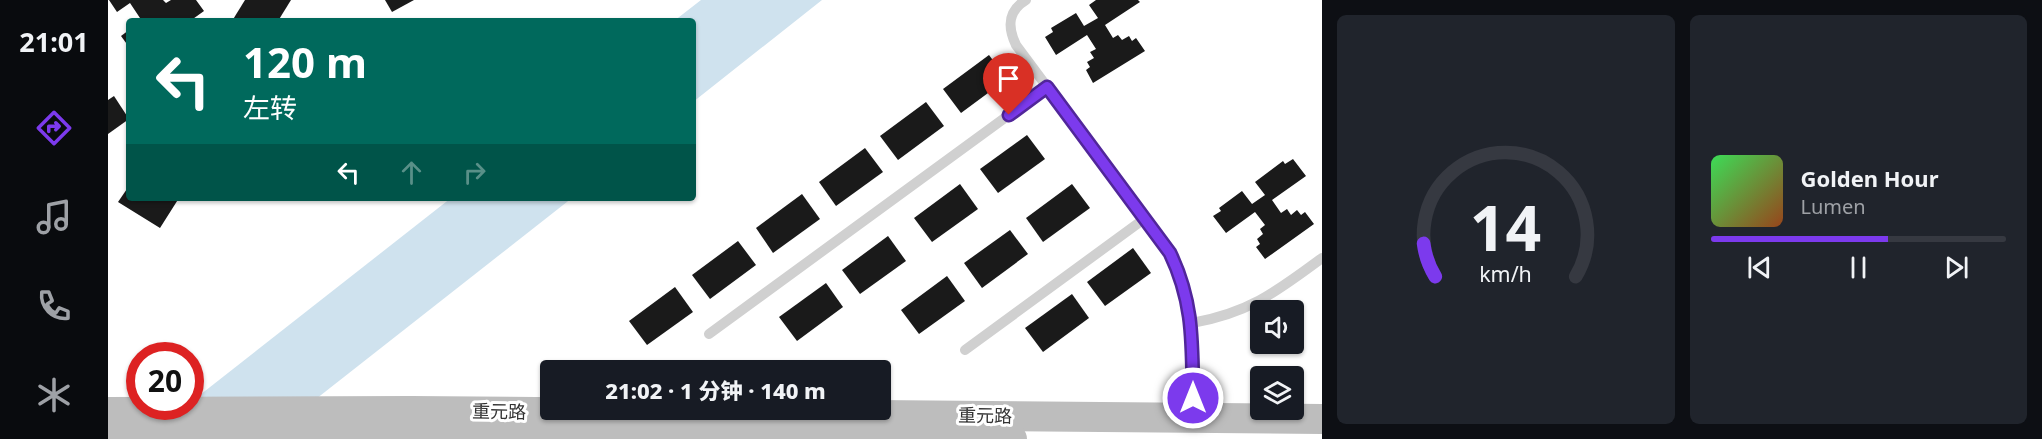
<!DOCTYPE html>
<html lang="zh">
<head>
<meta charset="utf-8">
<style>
	body { margin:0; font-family:"Noto Sans","Noto Sans SC",sans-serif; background:#20242c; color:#f1f3f6; height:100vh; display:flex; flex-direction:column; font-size:22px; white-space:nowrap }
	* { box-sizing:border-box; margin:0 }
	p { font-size:20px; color:#9ea1a6 }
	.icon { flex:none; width:33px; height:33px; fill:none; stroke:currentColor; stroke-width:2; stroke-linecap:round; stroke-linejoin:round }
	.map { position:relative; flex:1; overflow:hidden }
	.drawer { display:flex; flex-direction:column; gap:15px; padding:15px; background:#0d0f14; width:720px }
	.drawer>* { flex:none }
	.guide { position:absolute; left:18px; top:18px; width:570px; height:183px; border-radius:6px; box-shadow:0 2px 4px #0004; background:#00695c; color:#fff; overflow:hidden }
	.fabs { position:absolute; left:1142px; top:300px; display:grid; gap:12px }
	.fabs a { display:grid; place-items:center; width:54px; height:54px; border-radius:6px; background:#171b24; box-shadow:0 2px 4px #0004; font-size:30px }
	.speed { position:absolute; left:18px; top:342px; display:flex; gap:12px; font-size:30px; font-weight:700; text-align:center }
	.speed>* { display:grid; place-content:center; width:78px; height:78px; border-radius:50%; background:#171b24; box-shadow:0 2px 4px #0004; line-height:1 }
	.speed .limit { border:9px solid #d22; background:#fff; color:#111 }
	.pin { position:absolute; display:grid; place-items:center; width:51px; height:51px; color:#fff; margin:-62px -26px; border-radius:50% 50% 50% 0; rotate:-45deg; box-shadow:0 0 6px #0007 }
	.pin .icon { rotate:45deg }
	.me { position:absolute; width:66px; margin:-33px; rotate:0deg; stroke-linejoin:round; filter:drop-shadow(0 0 4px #0008) }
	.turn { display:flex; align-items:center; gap:21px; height:126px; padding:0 18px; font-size:27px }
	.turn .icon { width:78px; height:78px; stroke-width:2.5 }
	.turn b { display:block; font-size:42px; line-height:51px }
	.lanes { display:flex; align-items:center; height:57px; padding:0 18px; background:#0003; justify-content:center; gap:30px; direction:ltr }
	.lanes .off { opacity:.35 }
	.drawer .card { flex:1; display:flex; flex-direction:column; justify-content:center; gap:9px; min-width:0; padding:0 21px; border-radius:9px; background:#20242c }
	.drawer .dial { align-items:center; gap:0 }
	.dial svg { height:156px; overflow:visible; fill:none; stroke:#363941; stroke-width:7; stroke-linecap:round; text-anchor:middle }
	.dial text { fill:#f1f3f6; stroke:none }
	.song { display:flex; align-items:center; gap:18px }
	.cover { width:72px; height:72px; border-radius:9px; background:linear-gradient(135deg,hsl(130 70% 55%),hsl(20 70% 35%)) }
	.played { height:6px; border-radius:3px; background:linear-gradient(90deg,#7c3aed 60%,#363941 60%) }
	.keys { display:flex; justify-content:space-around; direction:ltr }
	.drawer .tiles { flex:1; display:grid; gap:15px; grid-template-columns:repeat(2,1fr) }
	.trip { position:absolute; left:432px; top:360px; width:351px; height:60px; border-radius:6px; background:#171b24; box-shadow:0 2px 4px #0004; font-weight:800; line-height:60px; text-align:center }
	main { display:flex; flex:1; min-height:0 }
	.dock { display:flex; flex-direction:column; width:108px; justify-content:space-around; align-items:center; background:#090b0e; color:#9ea1a6 }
	.dock .icon { width:42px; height:42px }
	.dock .current { color:#7c3aed }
	.dock b { font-size:27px; color:#f1f3f6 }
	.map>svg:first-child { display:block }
	.water { fill:#cfe2ee }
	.building { fill:#1a1a1a }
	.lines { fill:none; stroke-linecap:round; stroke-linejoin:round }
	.lane { stroke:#d0d0d0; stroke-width:10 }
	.secondary { stroke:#bdbdbd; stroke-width:30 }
	.route-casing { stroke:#51269a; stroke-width:15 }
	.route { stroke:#7c3aed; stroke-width:10 }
	.labels { text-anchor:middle; stroke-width:6; stroke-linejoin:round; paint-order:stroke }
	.street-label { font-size:18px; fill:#333; stroke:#fff }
</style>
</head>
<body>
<main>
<nav class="dock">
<b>21:01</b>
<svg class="icon current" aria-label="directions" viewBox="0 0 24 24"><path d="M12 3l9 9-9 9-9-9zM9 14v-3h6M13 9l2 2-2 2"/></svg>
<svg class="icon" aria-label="music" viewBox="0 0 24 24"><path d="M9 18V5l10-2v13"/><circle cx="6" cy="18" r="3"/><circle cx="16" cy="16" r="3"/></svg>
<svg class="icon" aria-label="phone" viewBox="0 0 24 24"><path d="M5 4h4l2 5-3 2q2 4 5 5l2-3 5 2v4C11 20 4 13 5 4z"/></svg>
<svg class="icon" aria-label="climate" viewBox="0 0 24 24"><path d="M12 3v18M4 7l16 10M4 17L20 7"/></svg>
</nav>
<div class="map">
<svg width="1214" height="439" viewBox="0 0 1214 439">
	<rect width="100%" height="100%" fill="#fff"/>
	<!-- water -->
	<g class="water">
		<polygon points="593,0 714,0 585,102 585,21 566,21"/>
		<polygon points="343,198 464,198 157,439 83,402"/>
	</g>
	<!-- building -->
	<g class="building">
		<polygon points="1,0 55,0 58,3 63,0 88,0 96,11 82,21 34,21 22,3 9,12"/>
		<polygon points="137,0 183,0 170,21 124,21"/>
		<polygon points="277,0 306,0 284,12"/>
		<polygon points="988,0 1030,0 1032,2 997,25 1005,38 1010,35 1014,40 1021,36 1024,41 1028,38 1037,51 985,83 978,70 982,67 979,62 986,58 982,52 988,49 979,35 948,55 937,37 945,32 943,28 968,13 976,26 990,18 981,5"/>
		<polygon points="21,30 21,47 13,36"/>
		<polygon points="881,55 899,79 853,113 835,89"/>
		<polygon points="6,96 21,119 0,134 0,100"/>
		<polygon points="818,102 836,126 790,160 772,136"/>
		<polygon points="919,135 937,159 890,193 872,169"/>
		<polygon points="757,148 775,172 728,206 711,182"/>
		<polygon points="1185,159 1198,176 1164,200 1173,213 1179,209 1183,215 1189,210 1193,215 1197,212 1206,224 1157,259 1148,247 1152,244 1149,239 1155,234 1152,229 1157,225 1147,212 1118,233 1105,216 1113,211 1111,208 1134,191 1144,204 1157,195 1147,182 1175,161 1177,164"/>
		<polygon points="852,184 870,209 824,242 806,218"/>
		<polygon points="964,184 982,208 935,242 918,218"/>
		<polygon points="21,186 21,198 71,198 52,228 10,202"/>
		<polygon points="694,194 712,219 665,253 648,228"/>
		<polygon points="902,230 920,254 874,288 856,263"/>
		<polygon points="780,236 798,261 752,294 734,270"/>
		<polygon points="630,241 648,265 602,299 584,275"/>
		<polygon points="1025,248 1043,273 997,306 979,282"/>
		<polygon points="839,276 857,301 811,334 793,310"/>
		<polygon points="718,283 735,307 689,341 671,317"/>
		<polygon points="567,287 585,312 539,345 521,321"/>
		<polygon points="964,294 981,318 935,352 917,328"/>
	</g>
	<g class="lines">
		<!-- lane -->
		<g class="lane">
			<path d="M918,0c-18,11 -19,26 -10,45l142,191 21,36 7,20 7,43v80"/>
			<path d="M1084,323c57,-10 84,-31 130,-65"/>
			<polyline points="601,334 939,87"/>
			<polyline points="857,350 1036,219"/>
		</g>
		<!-- secondary -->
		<g class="secondary">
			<polyline points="0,412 303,411 1214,419"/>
			<polyline points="0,439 904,439"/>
		</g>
	</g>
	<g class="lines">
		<defs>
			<path id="route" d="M901,115l38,-28 123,166c24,50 22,90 23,145"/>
		</defs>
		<!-- route casing -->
		<use href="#route" class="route-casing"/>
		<!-- route -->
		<use href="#route" class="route"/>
	</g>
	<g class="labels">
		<!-- street labels -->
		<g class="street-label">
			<text transform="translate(391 412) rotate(1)" y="6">重元路</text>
			<text transform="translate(877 416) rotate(1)" y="6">重元路</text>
		</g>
	</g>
</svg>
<div class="fabs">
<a><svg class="icon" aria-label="sound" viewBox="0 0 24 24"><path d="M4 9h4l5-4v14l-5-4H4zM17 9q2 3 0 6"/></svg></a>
<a><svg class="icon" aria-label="layers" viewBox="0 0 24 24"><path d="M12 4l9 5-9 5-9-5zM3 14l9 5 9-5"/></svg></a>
</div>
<div class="speed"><div class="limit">20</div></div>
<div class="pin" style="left:901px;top:115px;background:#d93025"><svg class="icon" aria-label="arrive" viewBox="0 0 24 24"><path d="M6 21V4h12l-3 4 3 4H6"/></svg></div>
<svg class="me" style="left:1085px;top:398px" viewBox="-20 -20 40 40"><circle r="17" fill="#7c3aed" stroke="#fff" stroke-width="3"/><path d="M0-11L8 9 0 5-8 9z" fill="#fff"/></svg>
<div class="trip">21:02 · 1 分钟 · 140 m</div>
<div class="guide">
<div class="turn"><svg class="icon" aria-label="left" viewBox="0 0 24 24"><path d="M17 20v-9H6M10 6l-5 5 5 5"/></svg><div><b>120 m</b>左转</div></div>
<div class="lanes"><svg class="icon" aria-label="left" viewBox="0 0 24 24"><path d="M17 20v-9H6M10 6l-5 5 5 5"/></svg><svg class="icon off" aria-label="ahead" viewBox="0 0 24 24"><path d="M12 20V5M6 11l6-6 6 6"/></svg><svg class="icon off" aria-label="right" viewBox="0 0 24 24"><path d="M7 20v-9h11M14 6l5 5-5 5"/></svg></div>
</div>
</div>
<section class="drawer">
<div class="tiles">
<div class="card dial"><svg viewBox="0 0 100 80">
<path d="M14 69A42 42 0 1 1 86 69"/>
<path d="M14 69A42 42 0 0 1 8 52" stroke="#7c3aed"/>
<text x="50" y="56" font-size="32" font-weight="700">14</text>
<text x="50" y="72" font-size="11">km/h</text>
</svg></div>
<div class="card">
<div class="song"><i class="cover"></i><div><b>Golden Hour</b><p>Lumen</p></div></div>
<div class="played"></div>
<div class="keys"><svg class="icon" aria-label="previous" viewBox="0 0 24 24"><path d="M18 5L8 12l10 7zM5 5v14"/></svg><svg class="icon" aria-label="pause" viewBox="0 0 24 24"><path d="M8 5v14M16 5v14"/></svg><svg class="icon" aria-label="next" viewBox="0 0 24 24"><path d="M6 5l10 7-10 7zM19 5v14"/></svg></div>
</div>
</div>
</section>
</main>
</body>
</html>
